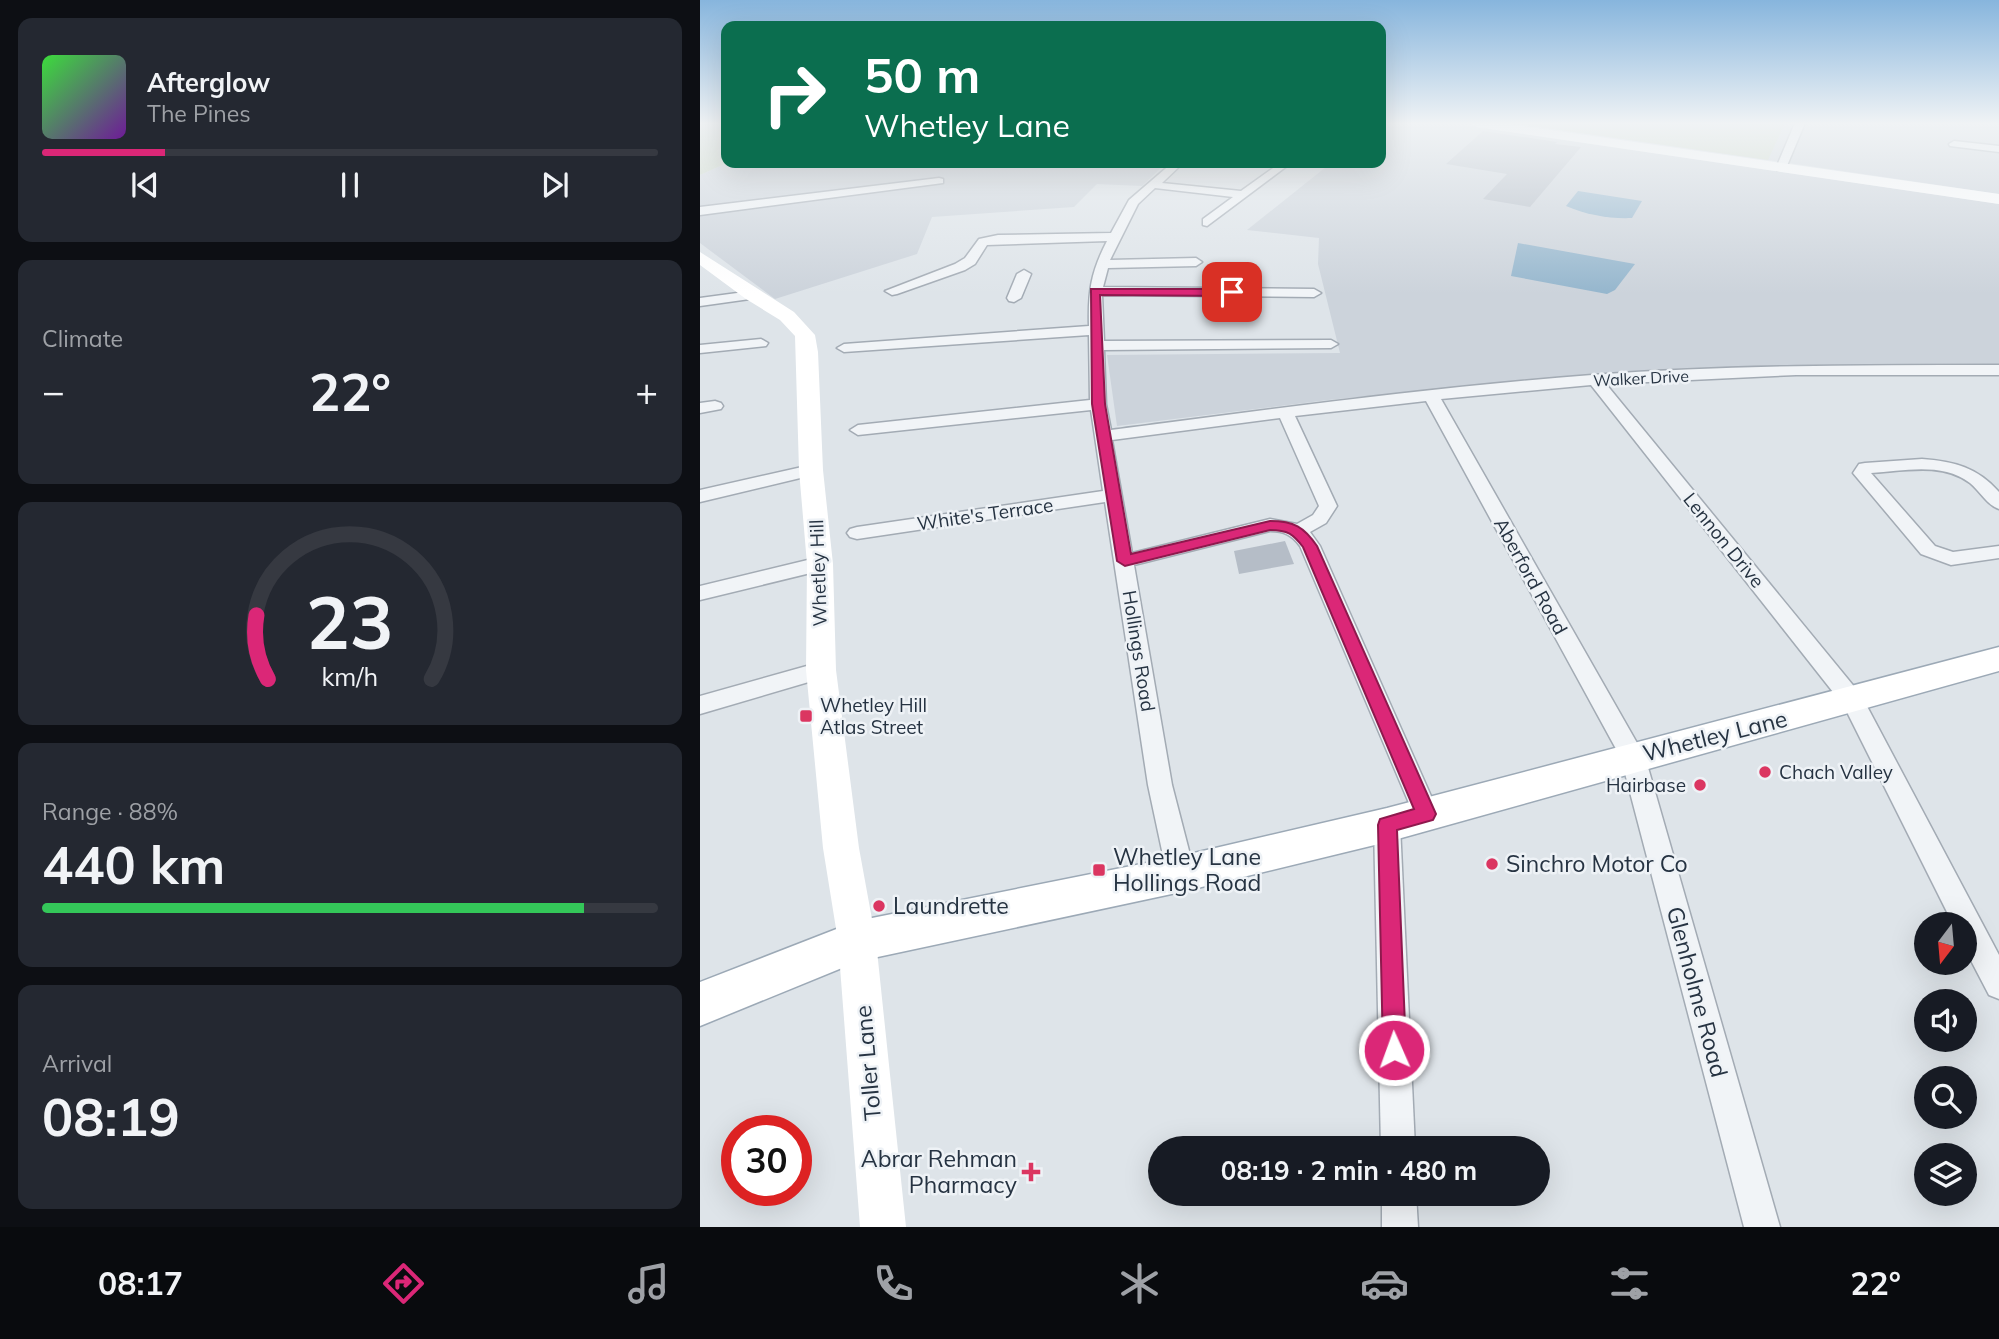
<!DOCTYPE html>
<html lang="en">
<head>
<meta charset="utf-8">
<style>
	body { margin:0; font-family:Mulish,sans-serif; background:#242831; color:#f1f3f6; height:100vh; display:flex; flex-direction:column; font-size:26px; white-space:nowrap }
	* { box-sizing:border-box; margin:0 }
	p { font-size:23px; color:#9ea1a6 }
	.icon { flex:none; width:38px; height:38px; fill:none; stroke:currentColor; stroke-width:2; stroke-linecap:round; stroke-linejoin:round }
	.map { position:relative; flex:1; overflow:hidden }
	.side { display:flex; flex-direction:column; gap:18px; padding:18px; background:#0d0f14; width:700px }
	.side>* { flex:none }
	.hud { position:absolute; left:21px; top:21px; width:665px; height:147px; border-radius:14px; box-shadow:0 7px 28px #0002; background:#0b6e4f; color:#fff; overflow:hidden }
	.needle { width:46px; rotate:196deg }
	.controls { position:absolute; left:1214px; top:912px; display:grid; gap:14px }
	.controls a { display:grid; place-items:center; width:63px; height:63px; border-radius:50%; background:#171b24; box-shadow:0 7px 28px #0002; font-size:35px }
	.speed { position:absolute; left:21px; top:1115px; display:flex; gap:14px; font-size:35px; font-weight:700; text-align:center }
	.speed>* { display:grid; place-content:center; width:91px; height:91px; border-radius:50%; background:#171b24; box-shadow:0 7px 28px #0002; line-height:1 }
	.speed .limit { border:10px solid #d22; background:#fff; color:#111 }
	.pin { position:absolute; display:grid; place-items:center; width:60px; height:60px; color:#fff; margin:-30px; border-radius:14px; box-shadow:0 4px 10px #0006 }
	.me { position:absolute; width:77px; margin:-38px; rotate:358deg; stroke-linejoin:round; filter:drop-shadow(0 0 5px #0008) }
	.turn { display:flex; align-items:center; gap:24px; height:147px; padding:0 28px; font-size:32px }
	.turn .icon { width:91px; height:91px; stroke-width:2.5 }
	.turn b { display:block; font-size:49px; line-height:60px }
	.big { font-size:52px; font-weight:700; line-height:1.1 }
	.side .widget { flex:1; display:flex; flex-direction:column; justify-content:center; gap:10px; min-width:0; padding:0 24px; border-radius:14px; background:#242831 }
	.side .dial { align-items:center; gap:0 }
	.dial svg { height:182px; overflow:visible; fill:none; stroke:#363941; stroke-width:7; stroke-linecap:round; text-anchor:middle }
	.dial text { fill:#f1f3f6; stroke:none }
	.song { display:flex; align-items:center; gap:21px }
	.cover { width:84px; height:84px; border-radius:10px; background:linear-gradient(135deg,hsl(120 70% 55%),hsl(280 70% 35%)) }
	.played { height:7px; border-radius:4px; background:linear-gradient(90deg,#db2777 20%,#363941 20%) }
	.keys { display:flex; justify-content:space-around; direction:ltr }
	.heat { display:flex; justify-content:space-between; align-items:center; font-size:38px; direction:ltr }
	.charge { height:10px; border-radius:5px; background:linear-gradient(90deg,#34c759 88%,#363941 0) }
	.trip { position:absolute; left:448px; top:1136px; width:402px; height:70px; border-radius:35px; background:#171b24; box-shadow:0 7px 28px #0002; font-weight:700; line-height:70px; text-align:center }
	.dock { display:flex; height:112px; justify-content:space-around; align-items:center; background:#090b0e; color:#9ea1a6 }
	.dock .icon { width:49px; height:49px }
	.dock .current { color:#db2777 }
	.dock b { font-size:32px; color:#f1f3f6 }
	main { display:flex; flex:1; min-height:0 }
	.map>svg:first-child { display:block }
	.built { fill:#ccd3db }
	.green { fill:#c6d4be }
	.water { fill:#95b6cd }
	.building { fill:#b5bdc7 }
	.lines { fill:none; stroke-linecap:round; stroke-linejoin:round }
	.street-casing { stroke:#a3abb4; stroke-width:3 }
	.primary-casing { stroke:#9ca9b6; stroke-width:3 }
	.street { fill:#f1f4f7; fill-rule:evenodd }
	.secondary { fill:#fff; fill-rule:evenodd }
	.primary { fill:#fff; fill-rule:evenodd }
	.route { fill:#db2777; stroke:#8e194d; stroke-width:2 }
	.poi-dot { fill:#db3661; stroke:#eef2f6; stroke-width:2.5 }
	.labels { text-anchor:middle; stroke-width:5; stroke-linejoin:round; paint-order:stroke }
	.far-street-label { font-size:16px; fill:#263342; stroke:#eef2f6 }
	.street-label { font-size:19px; fill:#263342; stroke:#eef2f6 }
	.poi-label { font-size:19px; fill:#263342; stroke:#eef2f6; text-anchor:start }
	.near-street-label { font-size:23px; fill:#263342; stroke:#eef2f6 }
	.near-poi-label { font-size:23px; fill:#263342; stroke:#eef2f6; text-anchor:start }
</style>
</head>
<body>
<main>
<section class="side">
<div class="widget">
<div class="song"><i class="cover"></i><div><b>Afterglow</b><p>The Pines</p></div></div>
<div class="played"></div>
<div class="keys"><svg class="icon" aria-label="previous" viewBox="0 0 24 24"><path d="M18 5L8 12l10 7zM5 5v14"/></svg><svg class="icon" aria-label="pause" viewBox="0 0 24 24"><path d="M8 5v14M16 5v14"/></svg><svg class="icon" aria-label="next" viewBox="0 0 24 24"><path d="M6 5l10 7-10 7zM19 5v14"/></svg></div>
</div>
<div class="widget"><p>Climate</p>
<div class="heat"><a>−</a><b class="big">22°</b><a>+</a></div>
</div>
<div class="widget dial"><svg viewBox="0 0 100 80">
<path d="M14 69A42 42 0 1 1 86 69"/>
<path d="M14 69A42 42 0 0 1 9 41" stroke="#db2777"/>
<text x="50" y="56" font-size="32" font-weight="700">23</text>
<text x="50" y="72" font-size="11">km/h</text>
</svg></div>
<div class="widget"><p>Range · 88%</p><b class="big">440 km</b><div class="charge"></div></div>
<div class="widget"><p>Arrival</p><b class="big">08:19</b></div>
</section>
<div class="map">
<svg width="1299" height="1227" viewBox="0 0 1299 1227">
	<rect width="100%" height="100%" fill="#dee4e9"/>
	<!-- built -->
	<g class="built">
		<polygon points="681,123 747,123 1299,204 1299,366 1060,367 861,377 628,400 417,426 407,355 640,353 618,264 619,238 547,230 631,163 681,163"/>
		<polygon points="812,123 1299,123 1299,194 1068,160"/>
		<polygon points="27,163 466,163 442,186 397,184 374,207 232,217 217,254 75,299 0,243 0,175"/>
	</g>
	<!-- green -->
	<g class="green">
		<polygon points="0,123 26,123 27,163 0,175"/>
		<polygon points="812,123 1085,123 1068,160"/>
	</g>
	<!-- water -->
	<g class="water">
		<path d="M878,191l64,10 -10,17c-21,1 -46,-3 -66,-12z"/>
		<polygon points="818,243 935,264 915,290 907,294 811,276"/>
	</g>
	<!-- building -->
	<g class="building">
		<polygon points="783,131 857,142 855,144 881,147 830,207 783,199 807,174 746,164"/>
		<polygon points="585,541 594,564 539,574 534,551"/>
	</g>
	<g class="lines">
		<defs>
			<g id="street">
				<polygon points="1095,123 1105,123 1086,168 1077,170 1076,168"/>
				<polygon points="1254,141 1299,146 1299,152 1250,146 1249,144"/>
				<path d="M472,163h11l-21,20 79,8 39,-28h11l-84,63 -4,-1v-6l30,-22 -78,-9 -17,16 -28,56 86,-2 6,4 -6,4 -88,2 -5,19 211,2 7,4 -7,4 -212,-2 2,46 227,-1 7,4 -7,4 -227,2 2,54 5,26c161,-21 320,-43 481,-55 136,-10 271,-10 407,-10v10h-203l-190,9 255,311 138,260v44l-10,-4 -24,-46v-25h-12l-109,-218 -253,-321 -150,14 204,358 135,470h-36l-123,-469 -195,-357 -131,15 42,90 -11,17 -16,9 10,14 119,268 -4,8 -9,3 -9,-3 -117,-276c-8,-11 -16,-15 -30,-15l-136,34 38,220 23,89 -4,9 -10,3 -10,-3 -4,-9 -19,-89 -43,-283 -248,37 -7,-2 -3,-4 3,-4 7,-2 246,-36 -12,-81 -233,25 -8,-5 8,-5 232,-25 -1,-65 -245,17 -7,-4 7,-4 245,-18c-1,-35 2,-54 18,-85l-120,4 -12,19 -10,6 -68,24 -5,1 -7,-4 70,-27 10,-6 14,-19 19,-4 113,-2 18,-33zM580,418l39,88 -6,9 -16,9 -27,-5 -138,34 -20,-113z"/>
				<polygon points="239,178 243,179 243,183 0,215 0,207"/>
				<polygon points="324,270 331,274 321,298 314,302 309,301 307,298 317,274"/>
				<polygon points="52,291 57,292 57,298 0,306 0,298"/>
				<polygon points="61,339 68,343 66,346 0,353 0,345"/>
				<polygon points="15,401 21,403 23,406 21,409 0,413 0,403"/>
				<path d="M1222,459c32,2 56,9 77,33v17c-12,-4 -19,-18 -29,-26 -28,-21 -66,-12 -99,-10l64,73 18,6 46,-6v12l-48,7 -30,-11 -68,-81 6,-9 6,-1z"/>
				<polygon points="111,465 117,466 120,470 117,474 0,502 0,490"/>
				<polygon points="120,557 127,559 130,564 127,569 0,600 0,586"/>
				<polygon points="121,662 129,664 132,670 129,676 0,714 0,696"/>
				<polygon points="687,814 696,817 700,825 715,1148 681,1148 674,825 678,817"/>
				<polygon points="682,1194 716,1194 718,1227 682,1227"/>
			</g>
			<polygon id="primary" points="1299,647 1299,671 687,842 481,892 159,961 0,1026 0,982 157,921 481,856 687,808"/>
		</defs>
		<!-- street casing -->
		<use href="#street" class="street-casing"/>
		<!-- primary casing -->
		<use href="#primary" class="primary-casing"/>
		<!-- street -->
		<use href="#street" class="street"/>
		<!-- secondary -->
		<g class="secondary">
			<polygon points="770,123 801,123 1299,194 1299,204 776,127"/>
			<polygon points="0,252 94,312 115,335 118,352 123,470 133,564 136,670 159,848 176,941 206,1227 160,1227 138,941 123,848 106,670 107,564 99,470 95,336 80,320 46,299 0,265"/>
		</g>
		<!-- primary -->
		<use href="#primary" class="primary"/>
	</g>
	<!-- sky -->
	<linearGradient id="sky" x2="0" y2="1"><stop stop-color="#87b5dd"/><stop offset="0.42" stop-color="#f0f3f5"/><stop offset="1" stop-color="#f0f3f5" stop-opacity="0"/></linearGradient>
	<rect width="1299" height="294" fill="url(#sky)"/>
	<!-- route -->
	<path class="route" d="M391,289h141l5,3 -5,4 -132,-1 5,109 26,150 139,-33c24,0 34,6 47,25l119,268 -3,6 -36,10 9,220 -3,9 -9,3 -8,-3 -3,-9 -5,-225 2,-6 34,-10 -111,-262c-10,-13 -15,-17 -33,-17l-145,36 -8,-5 -25,-157z"/>
	<!-- markers -->
	<g class="poi-dot">
		<rect x="99" y="709" width="14" height="14" rx="3.5"/>
		<circle cx="1065" cy="772" r="7"/>
		<circle cx="1000" cy="785" r="7"/>
		<circle cx="792" cy="864" r="7"/>
		<rect x="392" y="863" width="14" height="14" rx="3.5"/>
		<circle cx="179" cy="906" r="7"/>
		<path d="M327.5 1161.5h7v7h7v7h-7v7h-7v-7h-7v-7h7z"/>
	</g>
	<g class="labels">
		<!-- far-street labels -->
		<g class="far-street-label">
			<text transform="translate(941 378) rotate(-3)" y="6">Walker Drive</text>
		</g>
		<!-- street labels -->
		<g class="street-label">
			<text transform="translate(285 514) rotate(-8)" y="7">White's Terrace</text>
			<text transform="translate(1024 540) rotate(51)" y="7">Lennon Drive</text>
			<text transform="translate(118 573) rotate(-92)" y="7">Whetley Hill</text>
			<text transform="translate(831 576) rotate(61)" y="7">Aberford Road</text>
			<text transform="translate(439 651) rotate(81)" y="7">Hollings Road</text>
		</g>
		<!-- poi labels -->
		<g class="poi-label">
			<text x="120" y="712">Whetley Hill<tspan x="120" dy="22">Atlas Street</tspan></text>
			<text x="1079" y="779">Chach Valley</text>
			<text x="986" y="792" text-anchor="end">Hairbase</text>
		</g>
		<!-- near-street labels -->
		<g class="near-street-label">
			<text transform="translate(1015 736) rotate(-14)" y="8">Whetley Lane</text>
			<text transform="translate(997 992) rotate(75)" y="8">Glenholme Road</text>
			<text transform="translate(168 1063) rotate(-95)" y="8">Toller Lane</text>
		</g>
		<!-- near-poi labels -->
		<g class="near-poi-label">
			<text x="413" y="865">Whetley Lane<tspan x="413" dy="26">Hollings Road</tspan></text>
			<text x="806" y="872">Sinchro Motor Co</text>
			<text x="193" y="914">Laundrette</text>
			<text x="317" y="1167" text-anchor="end">Abrar Rehman<tspan x="317" dy="26">Pharmacy</tspan></text>
		</g>
	</g>
</svg>
<div class="controls">
<a><svg class="needle" viewBox="-14 -14 28 28"><path d="M0-13l5 13h-10z" fill="#e53935"/><path d="M0 13l5-13h-10z" fill="#9ea1a6"/></svg></a>
<a><svg class="icon" aria-label="sound" viewBox="0 0 24 24"><path d="M4 9h4l5-4v14l-5-4H4zM17 9q2 3 0 6"/></svg></a>
<a><svg class="icon" aria-label="search" viewBox="0 0 24 24"><circle cx="10" cy="10" r="6"/><path d="M15 15l6 6"/></svg></a>
<a><svg class="icon" aria-label="layers" viewBox="0 0 24 24"><path d="M12 4l9 5-9 5-9-5zM3 14l9 5 9-5"/></svg></a>
</div>
<div class="speed"><div class="limit">30</div></div>
<div class="pin" style="left:532px;top:292px;background:#d93025"><svg class="icon" aria-label="arrive" viewBox="0 0 24 24"><path d="M6 21V4h12l-3 4 3 4H6"/></svg></div>
<svg class="me" style="left:694px;top:1050px" viewBox="-20 -20 40 40"><circle r="17" fill="#db2777" stroke="#fff" stroke-width="3"/><path d="M0-11L8 9 0 5-8 9z" fill="#fff"/></svg>
<div class="trip">08:19 · 2 min · 480 m</div>
<div class="hud">
<div class="turn"><svg class="icon" aria-label="right" viewBox="0 0 24 24"><path d="M7 20v-9h11M14 6l5 5-5 5"/></svg><div><b>50 m</b>Whetley Lane</div></div>
</div>
</div>
</main>
<nav class="dock">
<b>08:17</b>
<svg class="icon current" aria-label="directions" viewBox="0 0 24 24"><path d="M12 3l9 9-9 9-9-9zM9 14v-3h6M13 9l2 2-2 2"/></svg>
<svg class="icon" aria-label="music" viewBox="0 0 24 24"><path d="M9 18V5l10-2v13"/><circle cx="6" cy="18" r="3"/><circle cx="16" cy="16" r="3"/></svg>
<svg class="icon" aria-label="phone" viewBox="0 0 24 24"><path d="M5 4h4l2 5-3 2q2 4 5 5l2-3 5 2v4C11 20 4 13 5 4z"/></svg>
<svg class="icon" aria-label="climate" viewBox="0 0 24 24"><path d="M12 3v18M4 7l16 10M4 17L20 7"/></svg>
<svg class="icon" aria-label="car" viewBox="0 0 24 24"><path d="M5 17H2v-5l4-1 3-4h7l3 4 3 1v5h-3M9 17h6M6 11h13"/><circle cx="7" cy="17" r="2"/><circle cx="17" cy="17" r="2"/></svg>
<svg class="icon" aria-label="filters" viewBox="0 0 24 24"><path d="M4 7h16M4 17h16"/><circle cx="9" cy="7" r="2"/><circle cx="15" cy="17" r="2"/></svg>
<b>22°</b>
</nav>
</body>
</html>
